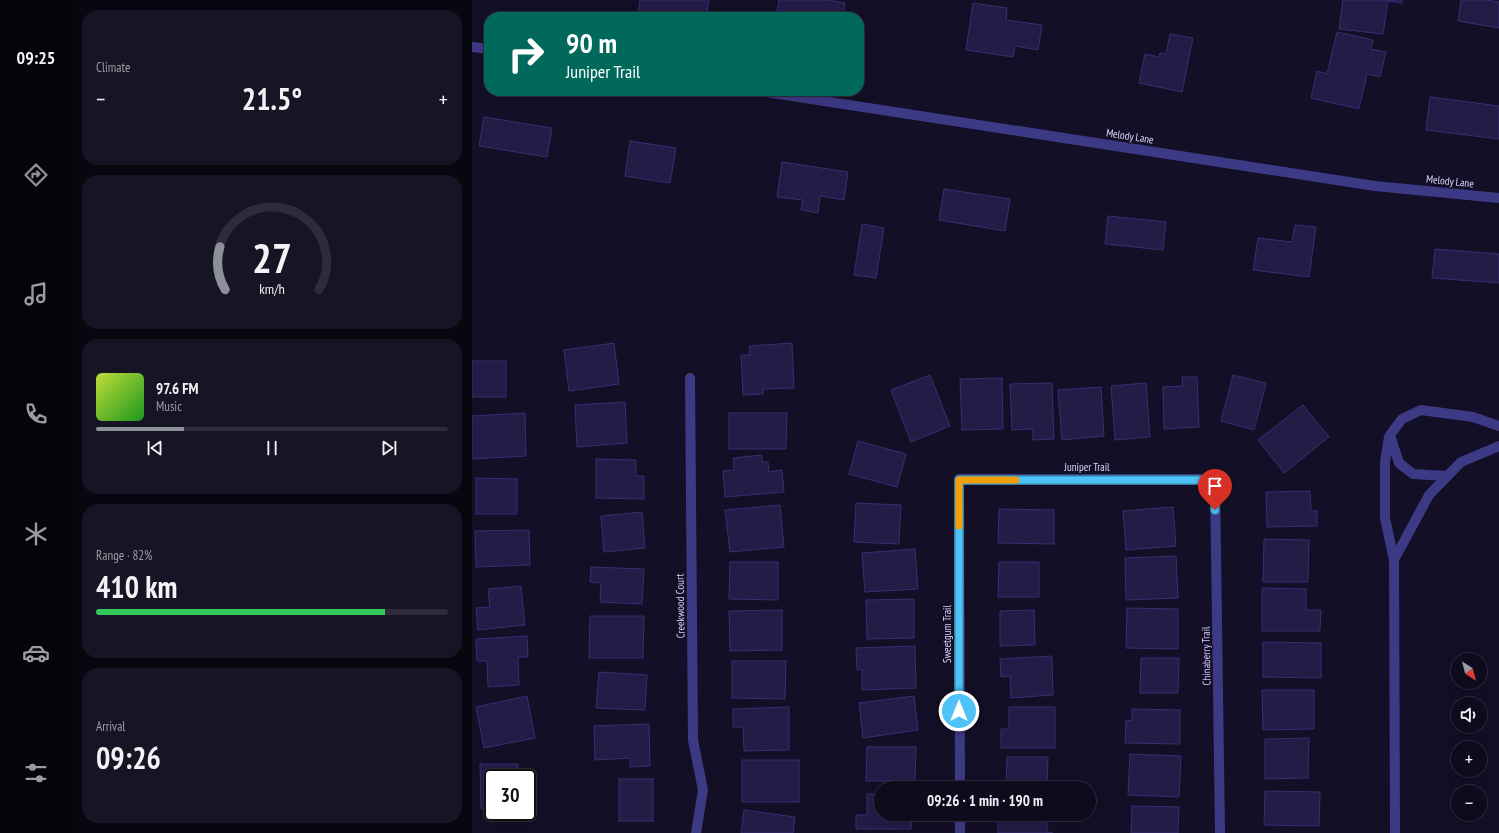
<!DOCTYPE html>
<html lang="en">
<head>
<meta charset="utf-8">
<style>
	body { margin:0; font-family:"PT Sans Narrow",sans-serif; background:#171425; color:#f1f3f6; height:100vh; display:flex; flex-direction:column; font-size:15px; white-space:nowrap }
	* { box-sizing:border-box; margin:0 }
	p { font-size:13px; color:#9b9ba3 }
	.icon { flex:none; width:22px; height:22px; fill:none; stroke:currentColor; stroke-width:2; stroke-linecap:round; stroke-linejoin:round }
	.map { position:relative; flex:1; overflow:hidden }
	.side { display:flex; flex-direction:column; gap:10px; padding:10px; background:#08060f; width:400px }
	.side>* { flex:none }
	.guide { position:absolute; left:12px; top:12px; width:380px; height:84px; border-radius:16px; box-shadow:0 4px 16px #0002,0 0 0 1px #2e2b3b; background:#00695c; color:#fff; overflow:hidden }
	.needle { width:26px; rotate:144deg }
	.fabs { position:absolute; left:979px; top:653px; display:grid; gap:8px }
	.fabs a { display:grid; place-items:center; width:36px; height:36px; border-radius:50%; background:#0e0b1c; box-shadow:0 4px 16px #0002,0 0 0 1px #2e2b3b; font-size:20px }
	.speed { position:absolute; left:12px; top:769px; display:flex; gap:8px; font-size:20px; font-weight:700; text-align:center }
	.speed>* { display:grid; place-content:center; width:52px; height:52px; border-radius:50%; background:#0e0b1c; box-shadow:0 4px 16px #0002,0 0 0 1px #2e2b3b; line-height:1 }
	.speed .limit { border:2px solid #111; border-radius:6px; background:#fff; color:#111 }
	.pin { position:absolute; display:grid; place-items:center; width:34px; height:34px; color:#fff; margin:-41px -17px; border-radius:50% 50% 50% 0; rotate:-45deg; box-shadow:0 0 4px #0007 }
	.pin .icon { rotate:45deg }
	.me { position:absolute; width:44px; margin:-22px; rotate:0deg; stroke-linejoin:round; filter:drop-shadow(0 0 3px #0008) }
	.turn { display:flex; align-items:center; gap:14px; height:84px; padding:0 16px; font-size:18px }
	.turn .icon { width:52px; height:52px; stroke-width:2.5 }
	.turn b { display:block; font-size:28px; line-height:34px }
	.big { font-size:30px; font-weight:800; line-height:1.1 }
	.side .widget { flex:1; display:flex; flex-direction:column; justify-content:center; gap:6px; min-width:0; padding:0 14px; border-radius:16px; background:#171425 }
	.side .dial { align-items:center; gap:0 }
	.dial svg { height:104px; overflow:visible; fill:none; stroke:#2e2b3b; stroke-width:7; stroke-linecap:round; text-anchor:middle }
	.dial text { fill:#f1f3f6; stroke:none }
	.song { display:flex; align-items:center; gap:12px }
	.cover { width:48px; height:48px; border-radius:6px; background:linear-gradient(135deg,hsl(70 70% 55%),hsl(120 70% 35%)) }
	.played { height:4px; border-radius:2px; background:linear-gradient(90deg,#8c9099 25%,#2e2b3b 25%) }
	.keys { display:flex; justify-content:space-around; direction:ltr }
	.heat { display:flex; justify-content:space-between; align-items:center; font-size:22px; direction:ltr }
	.charge { height:6px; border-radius:3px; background:linear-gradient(90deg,#34c759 82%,#2e2b3b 0) }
	.trip { position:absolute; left:402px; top:781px; width:222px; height:40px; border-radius:20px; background:#0e0b1c; box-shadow:0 4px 16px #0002,0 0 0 1px #2e2b3b; font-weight:800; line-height:40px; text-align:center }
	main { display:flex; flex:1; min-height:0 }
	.tabs { display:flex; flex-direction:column; width:72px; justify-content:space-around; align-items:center; background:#06040b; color:#9b9ba3 }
	.tabs .icon { width:28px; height:28px }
	.tabs .on { color:#8c9099 }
	.tabs b { font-size:18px; color:#f1f3f6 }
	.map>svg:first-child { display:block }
	.building { fill:#241b47; stroke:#3b2d73 }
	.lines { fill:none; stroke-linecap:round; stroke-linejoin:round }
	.lane { stroke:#3d3a85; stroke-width:10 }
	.street { stroke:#3d3a85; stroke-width:10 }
	.route-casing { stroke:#337fa1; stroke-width:10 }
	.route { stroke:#4fc3f7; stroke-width:7 }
	.slow { stroke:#f59e0b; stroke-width:7 }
	.labels { text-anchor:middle; stroke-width:3; stroke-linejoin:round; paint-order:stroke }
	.street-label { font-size:11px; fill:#d9d4ff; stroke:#130f26 }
</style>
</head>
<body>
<main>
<nav class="tabs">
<b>09:25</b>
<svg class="icon on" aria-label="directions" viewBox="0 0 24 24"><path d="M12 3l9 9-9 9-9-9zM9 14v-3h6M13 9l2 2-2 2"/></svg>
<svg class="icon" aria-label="music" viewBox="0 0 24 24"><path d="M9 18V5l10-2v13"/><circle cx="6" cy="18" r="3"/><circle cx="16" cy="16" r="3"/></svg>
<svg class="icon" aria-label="phone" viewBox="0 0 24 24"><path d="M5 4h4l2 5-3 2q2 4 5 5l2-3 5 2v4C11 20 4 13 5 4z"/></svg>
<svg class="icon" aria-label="climate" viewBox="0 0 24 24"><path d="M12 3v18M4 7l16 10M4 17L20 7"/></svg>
<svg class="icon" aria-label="car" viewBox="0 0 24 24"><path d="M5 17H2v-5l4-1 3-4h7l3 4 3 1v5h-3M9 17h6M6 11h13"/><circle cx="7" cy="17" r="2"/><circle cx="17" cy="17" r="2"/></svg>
<svg class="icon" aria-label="filters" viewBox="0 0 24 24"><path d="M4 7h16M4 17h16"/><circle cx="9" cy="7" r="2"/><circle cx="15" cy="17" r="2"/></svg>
</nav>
<section class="side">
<div class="widget"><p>Climate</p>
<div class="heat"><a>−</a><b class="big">21.5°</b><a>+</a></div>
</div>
<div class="widget dial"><svg viewBox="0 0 100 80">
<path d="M14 69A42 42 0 1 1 86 69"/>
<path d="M14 69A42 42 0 0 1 10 36" stroke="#8c9099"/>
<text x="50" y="56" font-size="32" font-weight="700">27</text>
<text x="50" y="72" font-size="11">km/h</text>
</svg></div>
<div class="widget">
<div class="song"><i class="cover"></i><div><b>97.6 FM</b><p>Music</p></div></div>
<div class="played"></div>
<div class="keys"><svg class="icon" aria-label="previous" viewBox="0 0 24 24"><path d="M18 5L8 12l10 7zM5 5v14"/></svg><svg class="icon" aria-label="pause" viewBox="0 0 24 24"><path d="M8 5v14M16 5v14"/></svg><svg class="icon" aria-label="next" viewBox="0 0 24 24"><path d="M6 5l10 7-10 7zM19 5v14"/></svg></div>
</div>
<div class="widget"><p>Range · 82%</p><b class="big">410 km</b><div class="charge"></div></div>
<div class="widget"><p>Arrival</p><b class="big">09:26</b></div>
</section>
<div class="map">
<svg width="1027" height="833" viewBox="0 0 1027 833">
	<rect width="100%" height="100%" fill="#130f26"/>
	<!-- building -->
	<g class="building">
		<polygon points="168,0 237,0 234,17 166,16"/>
		<polygon points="307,0 356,0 373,3 371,17 304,17"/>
		<polygon points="871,0 930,0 930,3 916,1 911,34 867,29"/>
		<polygon points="989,0 1015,0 1027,2 1027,28 986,21"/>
		<polygon points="501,3 535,8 534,20 570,25 566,50 543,46 541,57 494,50"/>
		<polygon points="865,32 901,40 899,49 914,52 908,77 895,74 887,109 839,98 845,71 855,74"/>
		<polygon points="698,34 721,38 710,92 667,83 673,54 687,57 688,53 694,54"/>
		<polygon points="958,97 1027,106 1027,139 954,130"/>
		<polygon points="12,117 80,128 75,157 7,146"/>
		<polygon points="158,141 204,148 198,183 153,176"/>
		<polygon points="310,162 376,172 372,200 348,196 346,213 329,210 331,200 305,197"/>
		<polygon points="472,189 538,199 533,231 467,220"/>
		<polygon points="636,216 694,222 691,250 633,244"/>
		<polygon points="390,224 412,228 404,278 382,275"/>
		<polygon points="823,225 844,227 837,277 781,270 786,238 820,242"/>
		<polygon points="963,249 1027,254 1027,283 960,278"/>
		<polygon points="142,343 147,384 97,391 92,350"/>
		<polygon points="320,343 322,388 291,389 291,394 271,395 269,355 278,355 277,346"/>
		<rect x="0" y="361" width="34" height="36"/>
		<polygon points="458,375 478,426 439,442 419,390"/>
		<polygon points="761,375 794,383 782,430 749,421"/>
		<polygon points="710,377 725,377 727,427 692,429 691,387 711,386"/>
		<polygon points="530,378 531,429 490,430 488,379"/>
		<polygon points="580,383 582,439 561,440 561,429 540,430 538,384"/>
		<polygon points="674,383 678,437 643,440 639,386"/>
		<polygon points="629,387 632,436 590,440 586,390"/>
		<polygon points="153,402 155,443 105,447 103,405"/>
		<polygon points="831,405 857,437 812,473 786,440"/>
		<polygon points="53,413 54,456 0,459 0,416"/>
		<polygon points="257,413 315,413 314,449 257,449"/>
		<polygon points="386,441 434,454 425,487 377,474"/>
		<polygon points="290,455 290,462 296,462 297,472 310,470 312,492 253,497 251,471 262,470 261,458"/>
		<polygon points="124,459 164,460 164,476 172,476 172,499 124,498"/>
		<polygon points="4,478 45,479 45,514 4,514"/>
		<polygon points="838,491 839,511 845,511 845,526 795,527 794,492"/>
		<polygon points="384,503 429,505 427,544 382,542"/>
		<polygon points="308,505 312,547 258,552 253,510"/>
		<polygon points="701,507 704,546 654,550 651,511"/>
		<polygon points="527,509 582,510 582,544 526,543"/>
		<polygon points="170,512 173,548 132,552 129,516"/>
		<polygon points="57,530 58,565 4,567 3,531"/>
		<polygon points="792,539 837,540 836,582 791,582"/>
		<polygon points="443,549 446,589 393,592 390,553"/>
		<polygon points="704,556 706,598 654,600 653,558"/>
		<polygon points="258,562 306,562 306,600 257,599"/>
		<polygon points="527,562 567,562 567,597 526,597"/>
		<polygon points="119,567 172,569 170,604 128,602 129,583 118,582"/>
		<polygon points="49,586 53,625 6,630 4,608 18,607 16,589"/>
		<polygon points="790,588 834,589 834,610 849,610 848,631 790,631"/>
		<polygon points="442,599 442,638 395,639 394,600"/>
		<polygon points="655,608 706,609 706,649 654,648"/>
		<polygon points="310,610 310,650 258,651 257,611"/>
		<polygon points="562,610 563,645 528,646 528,611"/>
		<polygon points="118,616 172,616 171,658 117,658"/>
		<polygon points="55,636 56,657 46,657 47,685 16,687 15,661 5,661 4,639"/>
		<polygon points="791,642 849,643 849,678 791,677"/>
		<polygon points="443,646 444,688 390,690 390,669 385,670 384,648"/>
		<polygon points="580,656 581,695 539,698 538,676 529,677 528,659"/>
		<polygon points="669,658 707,658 706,693 668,693"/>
		<polygon points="260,661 314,661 313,699 260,698"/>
		<polygon points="127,672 175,675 173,710 124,708"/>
		<polygon points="790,690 842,690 842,729 791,730"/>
		<polygon points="55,696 63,738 12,748 4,707"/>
		<polygon points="442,696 446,730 391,738 387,703"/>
		<polygon points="317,707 317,750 272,751 271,727 261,727 261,709"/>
		<polygon points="537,707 583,707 583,748 529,748 529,729 537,729"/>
		<polygon points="660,709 708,710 708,744 653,743 654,720 660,721"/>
		<polygon points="177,724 178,766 158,767 158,758 123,760 122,726"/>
		<polygon points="837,738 836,778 793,779 793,739"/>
		<polygon points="395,747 444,747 443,781 394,781"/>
		<polygon points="658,754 709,756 707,797 656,795"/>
		<polygon points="535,757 576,757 575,788 534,788"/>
		<rect x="270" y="760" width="57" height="42"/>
		<polygon points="8,764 46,764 46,778 21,778 21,809 9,809"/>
		<rect x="147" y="779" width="34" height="42"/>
		<polygon points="793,791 848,792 847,826 792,825"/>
		<polygon points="395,794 409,794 409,814 440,814 439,829 384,829 384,815 395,815"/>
		<polygon points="660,806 707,807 706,833 659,833"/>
		<polygon points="272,810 323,817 321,833 269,833"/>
		<polygon points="526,814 575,814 575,832 581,833 526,833"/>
	</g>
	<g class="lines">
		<!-- lane -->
		<g class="lane">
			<polyline points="917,437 913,462 913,518 922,560"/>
			<polyline points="975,476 941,474 927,463 918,435 930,419 949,410 1001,417 1027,426"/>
			<polyline points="923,833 922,560 957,495 989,462 1027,446"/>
		</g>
		<!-- street -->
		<g class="street">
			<polyline points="0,47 17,49"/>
			<polyline points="287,91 903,186 1027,198"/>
			<polyline points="218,378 221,740 231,790 224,833"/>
			<polyline points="488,788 487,479 743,479 748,833"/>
			<polyline points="488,814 488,833"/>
		</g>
	</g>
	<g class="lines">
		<defs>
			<polyline id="route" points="487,711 487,480 743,480 743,510"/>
		</defs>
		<!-- route casing -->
		<use href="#route" class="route-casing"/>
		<!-- route -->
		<use href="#route" class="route"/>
		<!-- slow -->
		<polyline class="slow" points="487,526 487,480 544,480"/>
	</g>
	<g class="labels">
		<!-- street labels -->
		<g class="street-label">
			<text transform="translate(658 136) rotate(9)" y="4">Melody Lane</text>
			<text transform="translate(978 181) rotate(6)" y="4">Melody Lane</text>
			<text x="615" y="471">Juniper Trail</text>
			<text transform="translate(208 606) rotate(-91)" y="4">Creekwood Court</text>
			<text transform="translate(475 634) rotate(-90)" y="4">Sweetgum Trail</text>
			<text transform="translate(734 656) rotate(-91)" y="4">Chinaberry Trail</text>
		</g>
	</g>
</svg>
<div class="fabs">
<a><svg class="needle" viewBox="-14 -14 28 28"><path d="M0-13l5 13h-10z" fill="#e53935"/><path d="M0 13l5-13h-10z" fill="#9b9ba3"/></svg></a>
<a><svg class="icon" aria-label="sound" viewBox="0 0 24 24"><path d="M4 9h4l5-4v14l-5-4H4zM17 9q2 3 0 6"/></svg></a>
<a>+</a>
<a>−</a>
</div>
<div class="speed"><div class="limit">30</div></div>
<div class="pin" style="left:743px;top:510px;background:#d93025"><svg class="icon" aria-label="arrive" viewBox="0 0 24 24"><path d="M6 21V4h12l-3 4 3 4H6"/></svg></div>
<svg class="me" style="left:487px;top:711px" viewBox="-20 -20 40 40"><circle r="17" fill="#4fc3f7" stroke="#fff" stroke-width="3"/><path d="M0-11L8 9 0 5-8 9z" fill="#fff"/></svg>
<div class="trip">09:26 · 1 min · 190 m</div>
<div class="guide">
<div class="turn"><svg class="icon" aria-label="right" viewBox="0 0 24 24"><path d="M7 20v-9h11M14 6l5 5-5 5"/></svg><div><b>90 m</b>Juniper Trail</div></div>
</div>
</div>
</main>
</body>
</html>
